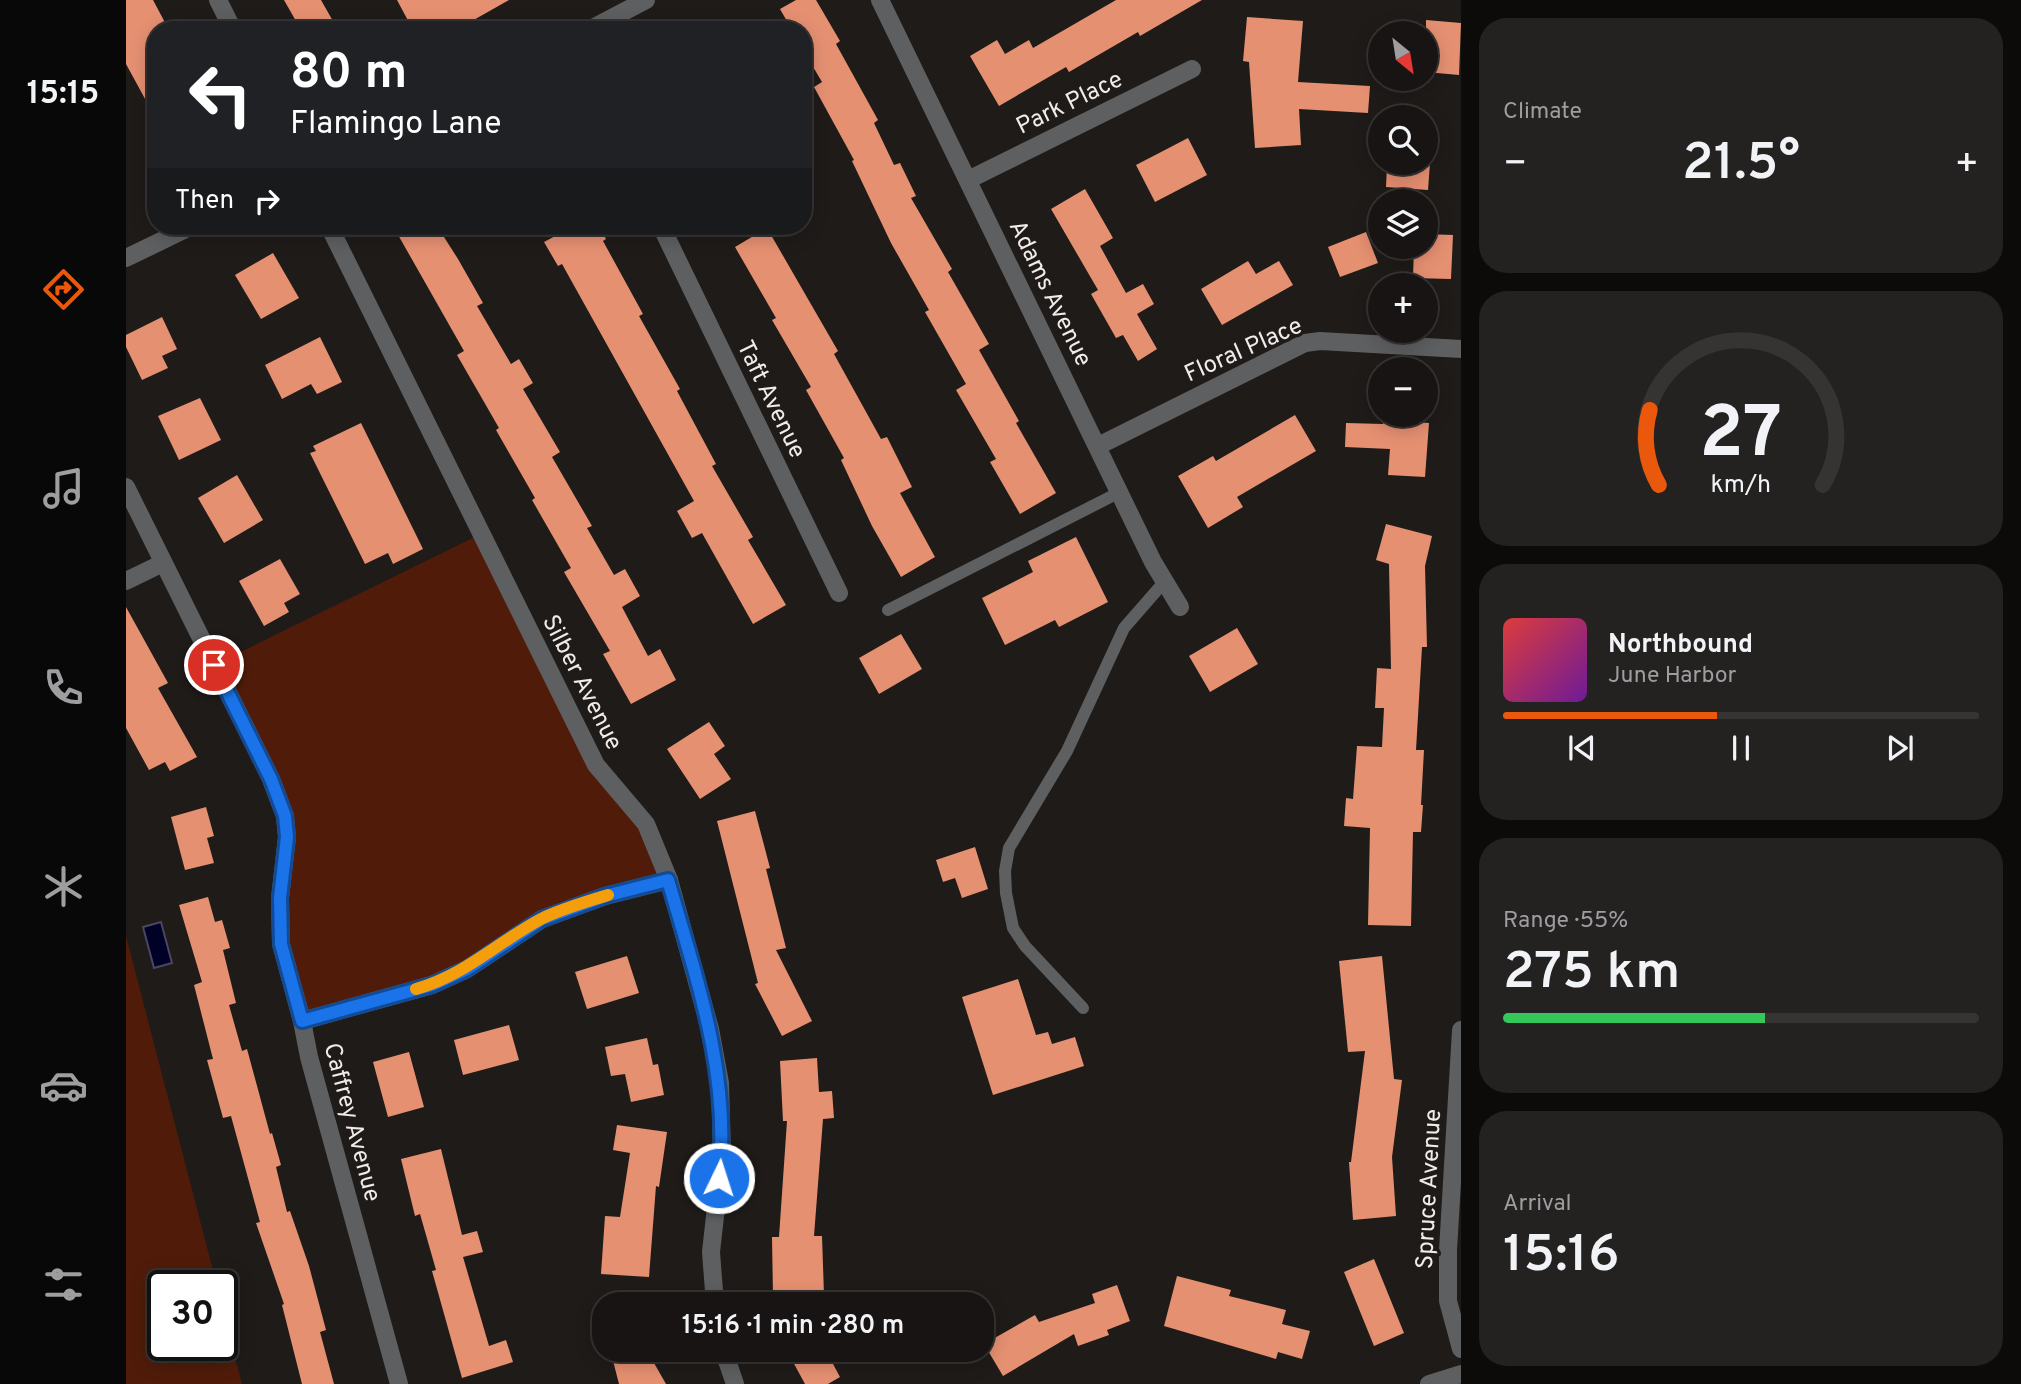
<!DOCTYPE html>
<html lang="en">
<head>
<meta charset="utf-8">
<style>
	body { margin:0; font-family:Overpass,sans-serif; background:#242121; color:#f1f3f6; height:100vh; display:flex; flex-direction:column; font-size:26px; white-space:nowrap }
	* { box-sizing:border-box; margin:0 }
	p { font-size:23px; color:#9e9ea0 }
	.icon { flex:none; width:38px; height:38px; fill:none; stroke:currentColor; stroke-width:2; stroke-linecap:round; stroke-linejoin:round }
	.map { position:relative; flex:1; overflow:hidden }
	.side { display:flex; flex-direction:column; gap:18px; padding:18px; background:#0d0b0a; width:560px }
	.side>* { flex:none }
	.guide { position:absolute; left:21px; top:21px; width:665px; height:214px; border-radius:28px; box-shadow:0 4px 18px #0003,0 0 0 2px #363333; background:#202124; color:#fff; overflow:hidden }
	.needle { width:46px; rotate:150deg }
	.fabs { position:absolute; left:1242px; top:21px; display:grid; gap:14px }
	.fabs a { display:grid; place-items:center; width:70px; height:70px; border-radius:50%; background:#171413; box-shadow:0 4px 18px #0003,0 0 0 2px #363333; font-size:35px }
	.speed { position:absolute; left:21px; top:1270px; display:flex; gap:14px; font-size:35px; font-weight:700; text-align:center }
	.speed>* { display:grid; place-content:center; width:91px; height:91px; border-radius:50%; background:#171413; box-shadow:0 4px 18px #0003,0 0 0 2px #363333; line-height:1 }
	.speed .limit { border:4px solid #111; border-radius:10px; background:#fff; color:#111 }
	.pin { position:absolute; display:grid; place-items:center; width:60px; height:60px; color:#fff; margin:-30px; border:4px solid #fff; border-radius:50%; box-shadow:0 2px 7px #0007 }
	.me { position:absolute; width:77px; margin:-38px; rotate:4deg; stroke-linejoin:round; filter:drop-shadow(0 0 5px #0008) }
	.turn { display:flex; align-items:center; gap:24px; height:147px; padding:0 28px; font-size:32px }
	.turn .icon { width:91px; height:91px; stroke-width:2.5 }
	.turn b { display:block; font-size:49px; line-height:60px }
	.then { display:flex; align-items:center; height:66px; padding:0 28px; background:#0003; gap:14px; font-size:26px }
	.big { font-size:52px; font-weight:600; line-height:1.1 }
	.side .tile { flex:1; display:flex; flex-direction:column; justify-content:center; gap:10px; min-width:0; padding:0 24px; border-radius:28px; background:#242121 }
	.side .dial { align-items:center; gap:0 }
	.dial svg { height:182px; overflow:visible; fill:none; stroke:#363333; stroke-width:7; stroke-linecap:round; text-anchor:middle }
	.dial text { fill:#f1f3f6; stroke:none }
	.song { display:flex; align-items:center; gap:21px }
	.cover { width:84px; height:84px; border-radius:10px; background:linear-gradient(135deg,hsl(0 70% 55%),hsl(280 70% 35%)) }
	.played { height:7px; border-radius:4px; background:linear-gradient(90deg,#ea580c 45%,#363333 45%) }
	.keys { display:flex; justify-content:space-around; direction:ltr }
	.heat { display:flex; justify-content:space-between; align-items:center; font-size:38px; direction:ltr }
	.charge { height:10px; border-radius:5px; background:linear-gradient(90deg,#34c759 55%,#363333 0) }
	.trip { position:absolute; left:466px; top:1292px; width:402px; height:70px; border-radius:28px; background:#171413; box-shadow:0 4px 18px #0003,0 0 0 2px #363333; font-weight:600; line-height:70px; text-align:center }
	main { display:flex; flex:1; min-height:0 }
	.tabs { display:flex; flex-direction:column; width:126px; justify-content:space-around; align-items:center; background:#090808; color:#9e9ea0 }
	.tabs .icon { width:49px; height:49px }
	.tabs .on { color:#ea580c }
	.tabs b { font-size:32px; color:#f1f3f6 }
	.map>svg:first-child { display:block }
	.green { fill:#501c09 }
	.water { fill:#010027; stroke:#494762; stroke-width:2 }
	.building { fill:#e69072 }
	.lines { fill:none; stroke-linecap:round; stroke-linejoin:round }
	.lane { stroke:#5e5f61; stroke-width:12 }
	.street { stroke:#5e5f61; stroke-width:18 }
	.route-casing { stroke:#114b97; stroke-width:18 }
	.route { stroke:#1a73e8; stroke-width:12 }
	.slow { stroke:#f59e0b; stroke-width:12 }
	.labels { text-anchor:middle; stroke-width:7; stroke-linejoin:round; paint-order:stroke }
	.street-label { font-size:24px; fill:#f0eceb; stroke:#1f1b19 }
</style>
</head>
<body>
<main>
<nav class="tabs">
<b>15:15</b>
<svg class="icon on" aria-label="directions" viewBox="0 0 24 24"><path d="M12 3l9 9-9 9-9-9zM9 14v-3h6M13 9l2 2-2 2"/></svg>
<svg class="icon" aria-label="music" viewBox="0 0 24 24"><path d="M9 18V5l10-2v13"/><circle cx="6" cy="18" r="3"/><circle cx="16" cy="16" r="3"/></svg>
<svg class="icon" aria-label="phone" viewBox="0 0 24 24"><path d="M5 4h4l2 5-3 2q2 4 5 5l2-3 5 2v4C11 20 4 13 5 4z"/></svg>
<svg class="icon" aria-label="climate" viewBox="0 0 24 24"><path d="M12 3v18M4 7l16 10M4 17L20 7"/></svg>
<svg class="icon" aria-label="car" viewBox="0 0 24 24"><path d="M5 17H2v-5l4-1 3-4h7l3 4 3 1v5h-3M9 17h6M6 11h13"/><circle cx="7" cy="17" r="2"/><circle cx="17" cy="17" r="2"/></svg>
<svg class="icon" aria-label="filters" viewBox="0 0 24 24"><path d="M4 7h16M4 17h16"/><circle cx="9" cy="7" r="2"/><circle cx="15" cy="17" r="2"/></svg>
</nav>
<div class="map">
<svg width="1335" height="1384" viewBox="0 0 1335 1384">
	<rect width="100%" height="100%" fill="#1f1b19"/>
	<!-- green -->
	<g class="green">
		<polygon points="355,534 470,765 520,824 543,880 416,919 341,969 176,1021 155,944 161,837 88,665"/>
		<polygon points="0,936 91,1286 37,1286 37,1346 96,1346 96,1308 116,1384 0,1384"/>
	</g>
	<!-- water -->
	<polygon class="water" points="35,922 46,963 28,968 17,927"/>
	<!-- building -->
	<g class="building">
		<polygon points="0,0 27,0 43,30 30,30 30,119 0,64"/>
		<polygon points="158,0 195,0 212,30 175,30"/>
		<polygon points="271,0 383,0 330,30 287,30"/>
		<polygon points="670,0 690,0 714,41 710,44 752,120 748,123 768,165 774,163 790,196 785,198 826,269 822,272 863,344 853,350 893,421 890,423 930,493 894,514 864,462 870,459 830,390 840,384 799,312 803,310 765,243 726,161 728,160 688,87 696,82 677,50 677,30 666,30 654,9"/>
		<polygon points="990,0 1076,0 1014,36 1012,32 943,72 940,67 873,106 844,56 871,40 879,54 903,40 907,48"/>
		<polygon points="1121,17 1177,21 1172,82 1244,86 1242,113 1173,109 1175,145 1129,148 1123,62 1117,61"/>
		<polygon points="1300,20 1335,23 1333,75 1300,72"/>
		<polygon points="1062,138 1081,175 1029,202 1010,165"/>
		<polygon points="1270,163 1304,163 1302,190 1260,187 1261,165 1270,166"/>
		<polygon points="959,189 987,238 974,246 1000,293 1017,284 1028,304 1011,314 1031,349 1012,361 997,335 990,338 965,294 972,290 925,209"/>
		<polygon points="267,226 311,226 332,259 357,303 351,306 385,364 393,359 407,383 397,389 434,452 426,457 466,526 461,528 488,575 499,569 514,596 496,607 522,656 534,649 550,680 505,704 477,654 484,651 438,572 445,568 406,500 409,498 370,430 373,428 331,355 338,351"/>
		<polygon points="429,226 473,226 480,239 477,241 517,314 513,316 554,389 551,391 590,464 586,466 627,537 622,540 660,605 627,624 576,533 566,538 551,511 568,501 436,264 432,266 418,242 433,234"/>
		<polygon points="641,228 712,351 708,354 755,439 761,437 786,487 774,493 809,557 775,577 746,526 715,460 718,458 680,390 685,387 646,320 650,318 609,247"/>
		<polygon points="1240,232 1252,263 1214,277 1202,247"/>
		<polygon points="1300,234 1327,235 1325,279 1287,278 1288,247 1300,247"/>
		<polygon points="147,253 173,298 135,319 109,275"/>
		<polygon points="1122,261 1130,274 1153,261 1167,285 1096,325 1075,289"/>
		<polygon points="36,317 51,349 36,356 42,368 16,380 0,347 0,335"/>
		<polygon points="194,337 216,382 191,394 185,384 156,399 139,365"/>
		<polygon points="74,398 95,440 53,460 32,416"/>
		<polygon points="1169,415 1190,451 1111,497 1117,507 1082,528 1052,476 1087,456 1090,461"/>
		<polygon points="1257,420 1303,423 1299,477 1262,475 1264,449 1219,447 1220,423 1257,424"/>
		<polygon points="235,423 297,549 267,564 262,553 239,564 184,453 190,451 187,446"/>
		<polygon points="111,475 137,520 98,543 72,498"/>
		<polygon points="1260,524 1306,536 1299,566 1301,647 1296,647 1290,750 1298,750 1295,805 1297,805 1295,832 1287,832 1285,926 1242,925 1244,828 1218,826 1220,798 1227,799 1231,746 1256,747 1258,708 1249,708 1251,668 1265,669 1263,564 1250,560"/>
		<polygon points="950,537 982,602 933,627 929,620 879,645 856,598 907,572 902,561"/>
		<polygon points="154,559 174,594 158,603 163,612 138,626 113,581"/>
		<polygon points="0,607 42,683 32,688 71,757 44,771 39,762 23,770 0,728"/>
		<polygon points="1111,628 1132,664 1084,692 1063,656"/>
		<polygon points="775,634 796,669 753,694 733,658"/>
		<polygon points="583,722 599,746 588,754 605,779 574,799 541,749"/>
		<polygon points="80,807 88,836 81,838 88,863 59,870 45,817"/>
		<polygon points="629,811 644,868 640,869 660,948 650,950 686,1021 656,1036 629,984 632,983 591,821"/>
		<polygon points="849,847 862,889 836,898 829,878 817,882 810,860"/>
		<polygon points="82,897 89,922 96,920 104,948 97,950 110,1003 103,1005 116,1051 121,1049 144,1134 146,1133 155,1165 150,1167 161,1212 164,1211 183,1266 200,1330 194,1332 208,1384 176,1384 156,1305 158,1304 130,1223 134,1222 105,1116 97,1118 81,1060 87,1059 68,985 76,982 53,905"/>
		<polygon points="501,956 513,993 461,1009 449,972"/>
		<polygon points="1256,956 1268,1079 1276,1080 1266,1157 1270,1216 1227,1220 1223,1162 1225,1162 1239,1051 1222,1052 1213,961"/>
		<polygon points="892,979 910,1035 922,1032 926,1044 949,1037 958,1066 867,1095 836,997"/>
		<polygon points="383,1025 393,1060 337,1075 328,1040"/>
		<polygon points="521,1038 527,1065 532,1064 538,1095 505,1102 499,1074 485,1076 479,1047"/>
		<polygon points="283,1052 298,1107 262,1117 247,1062"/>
		<polygon points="691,1058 693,1092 706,1091 708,1118 697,1119 688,1236 696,1236 698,1295 647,1296 646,1237 653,1237 661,1121 657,1121 654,1061"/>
		<polygon points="491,1125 541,1132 533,1187 530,1186 523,1277 475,1274 479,1216 494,1217 504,1153 487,1150"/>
		<polygon points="315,1149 336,1235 351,1231 357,1252 337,1257 363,1346 380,1340 387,1362 336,1378 306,1271 310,1270 294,1214 289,1216 275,1159"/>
		<polygon points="1248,1259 1278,1333 1248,1346 1218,1272"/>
		<polygon points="1051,1276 1105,1290 1103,1296 1160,1310 1156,1324 1184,1331 1176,1359 1152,1352 1150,1359 1038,1326"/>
		<polygon points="991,1285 1004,1321 981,1330 983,1335 952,1346 948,1334 877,1376 858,1344 909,1315 913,1322 969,1303 966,1294"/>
		<polygon points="484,1349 520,1349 540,1384 493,1384"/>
		<polygon points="660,1349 699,1349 714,1377 702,1384 679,1384"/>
	</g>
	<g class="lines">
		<!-- lane -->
		<g class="lane">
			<polyline points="762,610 994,492"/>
			<polyline points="957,1008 899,946 887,928 880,893 879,871 883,848 941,751 998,628 1039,581"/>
		</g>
		<!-- street -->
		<g class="street">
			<polyline points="92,0 107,30"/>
			<polyline points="754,0 1027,562 1054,607"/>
			<polyline points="463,30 520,0"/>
			<polyline points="842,180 1066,69"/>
			<polyline points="203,226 470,765 520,824 543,880 584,1029 594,1083 596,1154 585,1252 589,1304"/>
			<polyline points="535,226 713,593"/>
			<polyline points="0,258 66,226"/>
			<polyline points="972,446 1179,343 1194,341 1335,349"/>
			<polyline points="0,487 145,779 159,816 161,837 154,898 155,944 176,1021 183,1057 273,1384"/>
			<polyline points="0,581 37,563"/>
			<polyline points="176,1021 306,985 341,969 416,919 479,896 543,880"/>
			<polyline points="1335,1030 1322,1250 1322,1301 1335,1349"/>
			<polyline points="597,1349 609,1384"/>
			<polyline points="1303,1384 1335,1374"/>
		</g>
	</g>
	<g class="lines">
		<defs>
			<path id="route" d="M88,665l57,114 14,37 2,21 -7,61 1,46 21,77 130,-36 35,-16 75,-50 63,-23 63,-16c28,97 63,196 51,298"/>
		</defs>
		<!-- route casing -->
		<use href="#route" class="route-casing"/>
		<!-- route -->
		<use href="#route" class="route"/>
		<!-- slow -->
		<path class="slow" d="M290,989c48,-13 82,-47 125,-70 20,-10 45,-17 67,-24"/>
	</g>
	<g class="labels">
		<!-- street labels -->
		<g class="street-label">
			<text transform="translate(943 102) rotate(-26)" y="8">Park Place</text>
			<text transform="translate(925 293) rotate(64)" y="8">Adams Avenue</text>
			<text transform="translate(1117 349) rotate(-24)" y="8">Floral Place</text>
			<text transform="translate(646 399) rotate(64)" y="8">Taft Avenue</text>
			<text transform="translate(457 682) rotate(63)" y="8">Silber Avenue</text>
			<text transform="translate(227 1122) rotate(75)" y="8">Caffrey Avenue</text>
			<text transform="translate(1302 1189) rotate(-87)" y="8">Spruce Avenue</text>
		</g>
	</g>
</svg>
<div class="fabs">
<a><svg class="needle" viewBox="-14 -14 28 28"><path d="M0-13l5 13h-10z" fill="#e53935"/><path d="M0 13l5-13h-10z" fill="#9e9ea0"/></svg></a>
<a><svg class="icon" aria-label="search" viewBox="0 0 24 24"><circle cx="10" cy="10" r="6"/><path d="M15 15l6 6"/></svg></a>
<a><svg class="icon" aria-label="layers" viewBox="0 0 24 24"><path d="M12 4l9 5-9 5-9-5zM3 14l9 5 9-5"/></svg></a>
<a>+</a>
<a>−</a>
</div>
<div class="speed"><div class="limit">30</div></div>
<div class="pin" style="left:88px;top:665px;background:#d93025"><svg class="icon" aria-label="arrive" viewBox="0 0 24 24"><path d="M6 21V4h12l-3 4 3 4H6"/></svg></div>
<svg class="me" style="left:593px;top:1178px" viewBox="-20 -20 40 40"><circle r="17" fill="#1a73e8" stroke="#fff" stroke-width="3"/><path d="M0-11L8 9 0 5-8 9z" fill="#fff"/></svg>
<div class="trip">15:16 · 1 min · 280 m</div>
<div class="guide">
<div class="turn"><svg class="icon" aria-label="left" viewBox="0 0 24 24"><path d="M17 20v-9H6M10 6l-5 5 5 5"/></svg><div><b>80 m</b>Flamingo Lane</div></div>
<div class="then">Then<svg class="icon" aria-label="right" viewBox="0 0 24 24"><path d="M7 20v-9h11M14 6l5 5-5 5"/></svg></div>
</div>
</div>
<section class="side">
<div class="tile"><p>Climate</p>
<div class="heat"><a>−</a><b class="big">21.5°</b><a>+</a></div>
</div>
<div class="tile dial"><svg viewBox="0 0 100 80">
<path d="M14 69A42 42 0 1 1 86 69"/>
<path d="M14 69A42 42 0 0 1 10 36" stroke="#ea580c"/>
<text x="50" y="56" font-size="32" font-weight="700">27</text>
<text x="50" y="72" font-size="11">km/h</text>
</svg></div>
<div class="tile">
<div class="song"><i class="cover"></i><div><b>Northbound</b><p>June Harbor</p></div></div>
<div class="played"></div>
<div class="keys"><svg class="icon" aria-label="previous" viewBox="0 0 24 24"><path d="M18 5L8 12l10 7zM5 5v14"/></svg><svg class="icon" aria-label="pause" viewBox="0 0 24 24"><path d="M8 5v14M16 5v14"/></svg><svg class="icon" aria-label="next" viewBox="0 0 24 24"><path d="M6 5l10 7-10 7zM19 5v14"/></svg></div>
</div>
<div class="tile"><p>Range · 55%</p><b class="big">275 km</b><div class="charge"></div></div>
<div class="tile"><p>Arrival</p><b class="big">15:16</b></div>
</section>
</main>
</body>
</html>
